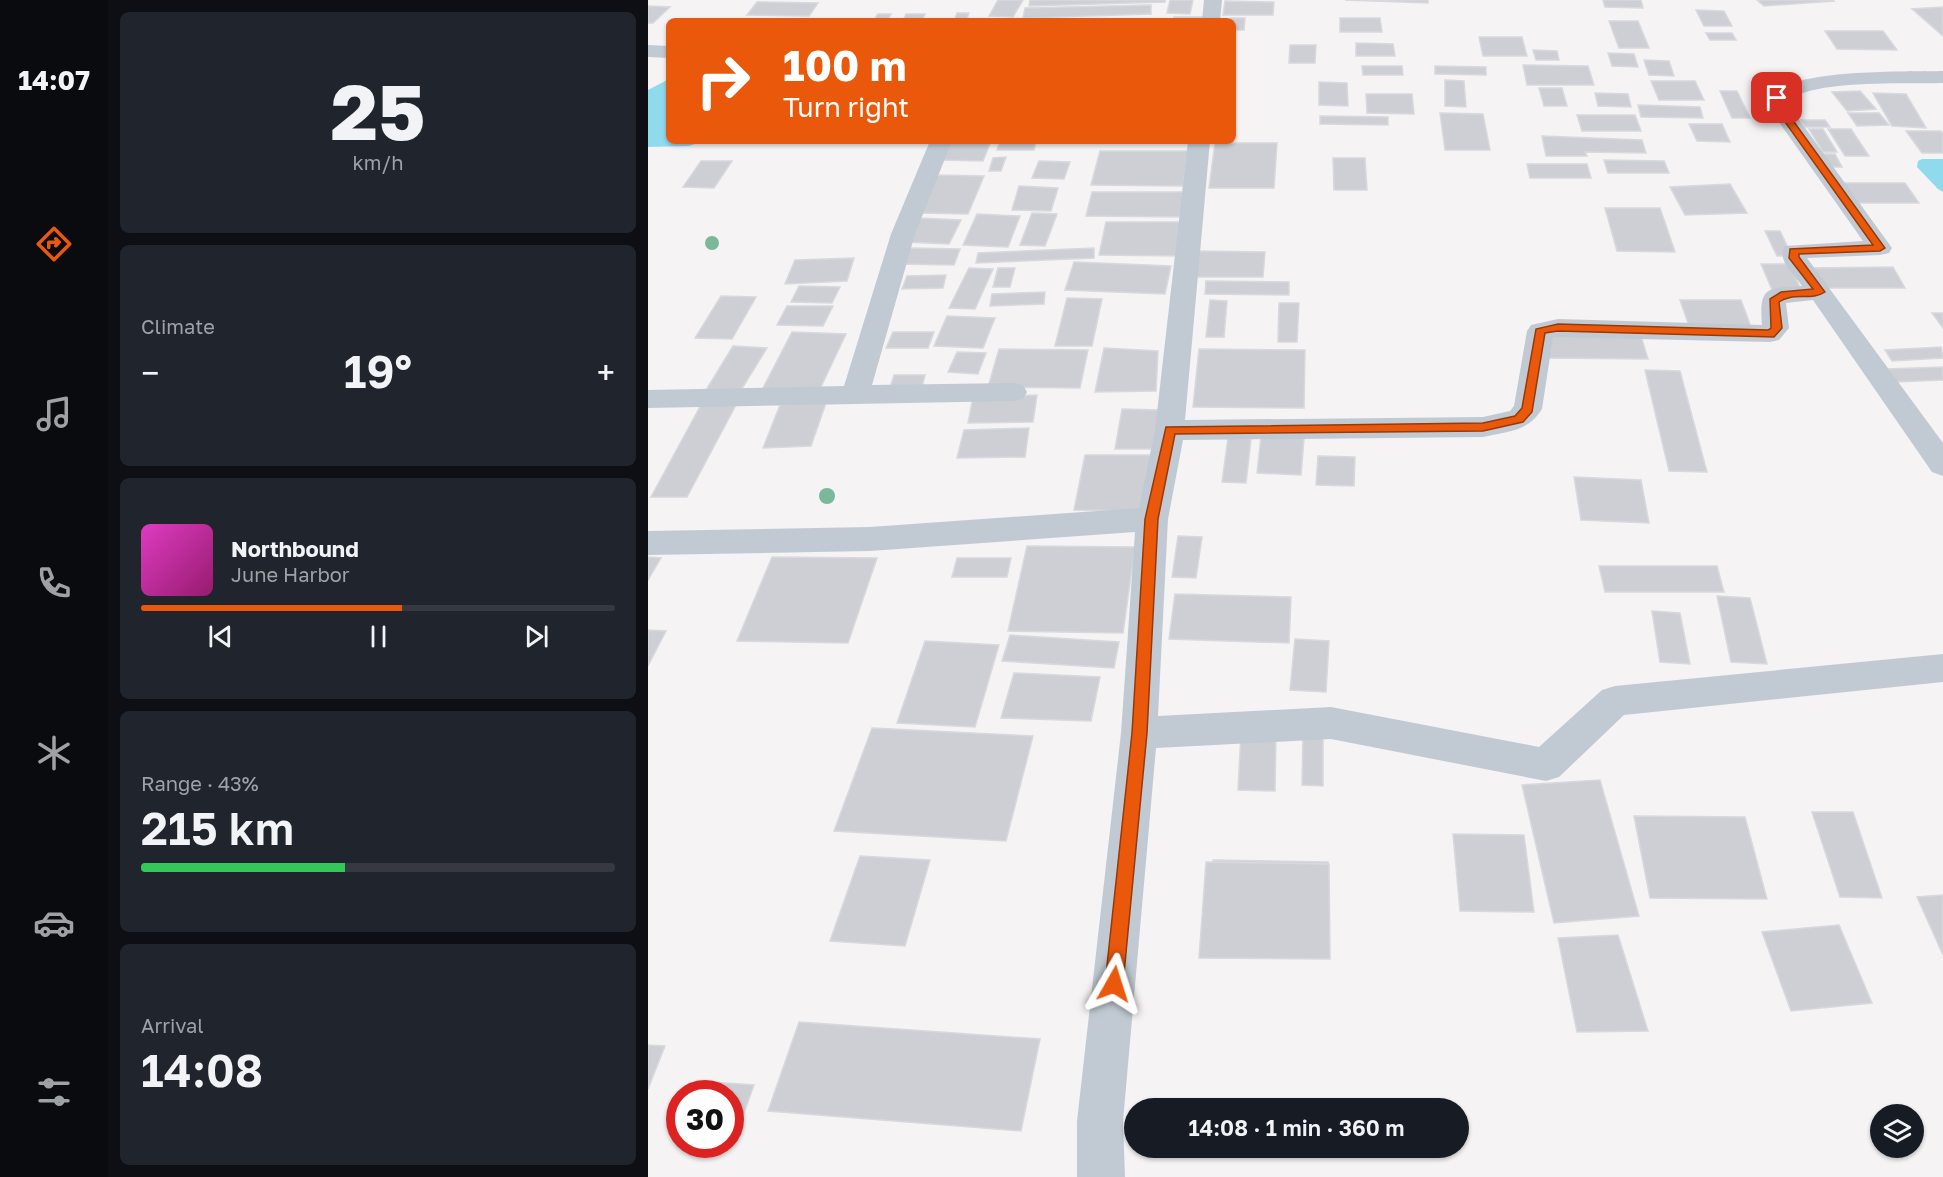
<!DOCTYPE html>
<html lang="en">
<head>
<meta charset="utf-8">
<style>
	body { margin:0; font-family:"Golos Text",sans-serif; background:#20242c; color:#f1f3f6; height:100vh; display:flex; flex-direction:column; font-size:22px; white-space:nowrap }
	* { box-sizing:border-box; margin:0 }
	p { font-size:20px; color:#9ea1a6 }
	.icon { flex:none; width:33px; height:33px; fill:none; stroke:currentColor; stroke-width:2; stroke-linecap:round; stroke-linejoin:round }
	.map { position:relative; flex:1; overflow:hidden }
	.sheet { display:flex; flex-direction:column; gap:12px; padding:12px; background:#0d0f14; width:540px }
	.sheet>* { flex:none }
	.top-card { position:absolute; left:18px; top:18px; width:570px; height:126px; border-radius:9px; box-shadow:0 2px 4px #0004; background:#ea580c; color:#fff; overflow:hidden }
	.controls { position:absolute; left:1222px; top:1104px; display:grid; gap:12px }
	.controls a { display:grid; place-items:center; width:54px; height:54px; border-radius:50%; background:#171b24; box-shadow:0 2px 4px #0004; font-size:30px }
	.speed { position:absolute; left:18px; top:1080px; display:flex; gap:12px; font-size:30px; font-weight:700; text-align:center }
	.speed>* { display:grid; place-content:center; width:78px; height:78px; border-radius:50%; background:#171b24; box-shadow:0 2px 4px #0004; line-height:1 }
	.speed .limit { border:9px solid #d22; background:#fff; color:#111 }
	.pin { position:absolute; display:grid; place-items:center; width:51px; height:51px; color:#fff; margin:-26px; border-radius:12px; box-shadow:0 3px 9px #0006 }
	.me { position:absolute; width:66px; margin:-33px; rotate:6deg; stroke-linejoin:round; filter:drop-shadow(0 0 4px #0008) }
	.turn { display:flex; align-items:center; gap:21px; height:126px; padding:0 18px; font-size:27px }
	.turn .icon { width:78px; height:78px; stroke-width:2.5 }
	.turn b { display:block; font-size:42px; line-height:51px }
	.big { font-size:45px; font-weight:600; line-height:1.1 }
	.sheet .widget { flex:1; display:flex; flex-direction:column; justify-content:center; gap:9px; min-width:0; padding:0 21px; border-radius:9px; background:#20242c }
	.sheet .dial { align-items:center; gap:0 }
	.dial b { font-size:78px; line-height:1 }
	.song { display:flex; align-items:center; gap:18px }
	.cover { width:72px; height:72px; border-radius:9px; background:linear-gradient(135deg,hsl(310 70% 55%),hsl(320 70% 35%)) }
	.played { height:6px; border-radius:3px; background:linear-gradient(90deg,#ea580c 55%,#363941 55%) }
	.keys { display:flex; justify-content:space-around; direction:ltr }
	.heat { display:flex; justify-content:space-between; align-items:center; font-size:33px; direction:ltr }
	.charge { height:9px; border-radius:4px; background:linear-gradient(90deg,#34c759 43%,#363941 0) }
	.trip { position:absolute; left:476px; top:1098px; width:345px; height:60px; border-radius:30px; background:#171b24; box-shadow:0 2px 4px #0004; font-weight:600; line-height:60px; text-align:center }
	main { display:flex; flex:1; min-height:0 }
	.dock { display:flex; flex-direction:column; width:108px; justify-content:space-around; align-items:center; background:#090b0e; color:#9ea1a6 }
	.dock .icon { width:42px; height:42px }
	.dock .current { color:#ea580c }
	.dock b { font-size:27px; color:#f1f3f6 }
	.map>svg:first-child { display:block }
	.water { fill:#90daee }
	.building { fill:#cdcfd5; stroke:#d7d9de; stroke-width:1.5 }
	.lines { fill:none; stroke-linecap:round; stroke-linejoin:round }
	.minor { fill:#c1cad2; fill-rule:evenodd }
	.tree { fill:#7bb799 }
	.route { fill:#ea580c; stroke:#983908; stroke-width:1.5 }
</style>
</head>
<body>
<main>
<nav class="dock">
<b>14:07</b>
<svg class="icon current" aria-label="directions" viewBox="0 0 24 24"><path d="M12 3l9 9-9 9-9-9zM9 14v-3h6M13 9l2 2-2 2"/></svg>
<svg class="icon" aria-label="music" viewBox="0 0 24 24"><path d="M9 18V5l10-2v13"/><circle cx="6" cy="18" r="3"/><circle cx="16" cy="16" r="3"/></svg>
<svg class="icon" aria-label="phone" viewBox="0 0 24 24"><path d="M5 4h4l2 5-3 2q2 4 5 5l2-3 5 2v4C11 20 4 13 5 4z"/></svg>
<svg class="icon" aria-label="climate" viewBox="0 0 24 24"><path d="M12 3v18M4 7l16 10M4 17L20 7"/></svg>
<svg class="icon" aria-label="car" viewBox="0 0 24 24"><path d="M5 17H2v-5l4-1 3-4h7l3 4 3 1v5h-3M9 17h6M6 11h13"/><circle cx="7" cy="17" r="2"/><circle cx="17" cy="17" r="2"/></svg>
<svg class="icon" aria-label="filters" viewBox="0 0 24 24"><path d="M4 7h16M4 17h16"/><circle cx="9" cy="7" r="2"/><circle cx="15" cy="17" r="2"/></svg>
</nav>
<section class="sheet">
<div class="widget dial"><b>25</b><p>km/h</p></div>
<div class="widget"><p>Climate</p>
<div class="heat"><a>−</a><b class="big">19°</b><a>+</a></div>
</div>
<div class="widget">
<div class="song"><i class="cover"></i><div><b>Northbound</b><p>June Harbor</p></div></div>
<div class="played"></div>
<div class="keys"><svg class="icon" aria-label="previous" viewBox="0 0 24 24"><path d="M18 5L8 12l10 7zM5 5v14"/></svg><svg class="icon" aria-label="pause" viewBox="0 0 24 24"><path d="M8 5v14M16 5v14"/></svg><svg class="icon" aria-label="next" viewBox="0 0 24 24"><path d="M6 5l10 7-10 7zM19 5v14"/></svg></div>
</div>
<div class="widget"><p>Range · 43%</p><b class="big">215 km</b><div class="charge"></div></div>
<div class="widget"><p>Arrival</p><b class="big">14:08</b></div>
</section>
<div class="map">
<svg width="1295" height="1177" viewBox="0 0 1295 1177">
	<rect width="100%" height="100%" fill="#f5f3f3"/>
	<!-- water -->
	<g class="water">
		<polygon points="21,79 21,141 55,141 41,146 0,147 0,90"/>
		<polygon points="1274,159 1295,159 1295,192 1290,189 1269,167 1270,161"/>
	</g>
	<!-- building -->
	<g class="building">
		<polygon points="350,0 375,0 365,17 341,16"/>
		<polygon points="382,0 517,0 517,2 381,6"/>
		<polygon points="522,0 545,0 542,14 519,13"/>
		<polygon points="697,0 780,0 780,3"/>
		<polygon points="955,0 993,0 995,8 957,7"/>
		<polygon points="1109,0 1185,0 1186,1 1116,6"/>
		<polygon points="577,1 626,2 625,15 575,15"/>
		<polygon points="109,2 170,3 161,16 99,15"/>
		<polygon points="503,5 503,14 375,18 377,8"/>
		<polygon points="0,6 22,7 5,23 0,23"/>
		<polygon points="1295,7 1295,36 1264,9"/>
		<polygon points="1048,10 1076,11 1084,26 1056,26"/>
		<polygon points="309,13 321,13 318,21 306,21"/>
		<polygon points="230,14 243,14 239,21 225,21"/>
		<polygon points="258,14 277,14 274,21 255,21"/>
		<polygon points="526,17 559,17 559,21 525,21"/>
		<polygon points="583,18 597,18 596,30 585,30"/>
		<polygon points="692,18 732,18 734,32 692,32"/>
		<polygon points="961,21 990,21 1001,48 971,48"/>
		<polygon points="1177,31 1235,31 1249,50 1189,49"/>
		<polygon points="1058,33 1084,33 1088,40 1062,40"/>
		<polygon points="831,37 874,37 879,56 835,56"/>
		<polygon points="708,43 745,44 747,56 708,56"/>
		<polygon points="642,45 668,45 667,63 641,63"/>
		<polygon points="885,50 909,51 911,60 888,60"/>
		<polygon points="960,53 986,54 990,67 964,66"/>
		<polygon points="996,60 1021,61 1026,76 1001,75"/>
		<polygon points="875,65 940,66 946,85 879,85"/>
		<polygon points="714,66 754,66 755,75 715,75"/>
		<polygon points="787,66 838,67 838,75 787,74"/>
		<polygon points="797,80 816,81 818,107 797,106"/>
		<polygon points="1003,81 1047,81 1056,100 1011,100"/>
		<polygon points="671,82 699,83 700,106 671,105"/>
		<polygon points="891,88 914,88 919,106 896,106"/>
		<polygon points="1072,91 1089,91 1102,118 1084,118"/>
		<polygon points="1212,91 1228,109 1199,111 1184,92"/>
		<polygon points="947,93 980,94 983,107 950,106"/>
		<polygon points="1225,93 1258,94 1278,128 1244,126"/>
		<polygon points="718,94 764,94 766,114 719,113"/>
		<polygon points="990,105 1052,107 1055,118 993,117"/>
		<polygon points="792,113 835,114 842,150 797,150"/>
		<polygon points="1200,113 1231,113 1241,125 1209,126"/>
		<polygon points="929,115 987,115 993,131 934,131"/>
		<polygon points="672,116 740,117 740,125 672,124"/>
		<polygon points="1153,120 1177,120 1182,127 1157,127"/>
		<polygon points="1041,124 1074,124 1082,142 1049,141"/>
		<polygon points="1161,129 1175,129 1189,152 1175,152"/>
		<polygon points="1180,129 1203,129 1221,156 1197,156"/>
		<polygon points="1258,131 1293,131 1295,134 1295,153 1274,153"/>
		<polygon points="894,136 994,140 998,153 937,152 939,156 898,156"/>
		<polygon points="302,141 343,141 335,161 294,160"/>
		<polygon points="352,141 388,141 386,150 349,150"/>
		<polygon points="567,143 629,143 626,188 561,188"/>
		<polygon points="452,151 540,151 535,186 443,185"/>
		<polygon points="1173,154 1187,154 1194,167 1181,167"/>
		<polygon points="358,157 353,171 341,171 345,158"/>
		<polygon points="685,158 717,158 719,190 686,190"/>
		<polygon points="956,160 1016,161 1021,173 960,173"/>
		<polygon points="53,161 84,161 66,188 35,187"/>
		<polygon points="391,161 422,162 416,179 384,178"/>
		<polygon points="879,164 939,164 943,178 882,178"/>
		<polygon points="288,175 336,176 320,214 271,213"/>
		<polygon points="1196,183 1257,183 1271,203 1209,203"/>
		<polygon points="1082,184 1099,213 1037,215 1022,187"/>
		<polygon points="371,186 410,188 403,211 364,210"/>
		<polygon points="444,192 542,192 538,217 438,216"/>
		<polygon points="957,208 1012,208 1027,252 969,251"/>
		<polygon points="384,213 409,214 397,246 372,245"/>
		<polygon points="329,214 372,216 360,247 315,245"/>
		<polygon points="269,218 313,220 301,244 257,242"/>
		<polygon points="458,222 539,222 534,256 451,255"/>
		<polygon points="1117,231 1132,231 1144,256 1129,256"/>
		<polygon points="261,248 312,249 306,265 254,264"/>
		<polygon points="446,248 446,258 328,263 330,253"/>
		<polygon points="549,251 617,252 615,277 546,277"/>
		<polygon points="206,258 199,281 137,284 147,260"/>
		<polygon points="426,262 523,266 517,294 417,290"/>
		<polygon points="1113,264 1141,264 1154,292 1125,292"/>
		<polygon points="1245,267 1257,288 1170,288 1160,268"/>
		<polygon points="321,268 345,269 327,309 301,308"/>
		<polygon points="350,268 367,268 362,287 345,287"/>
		<polygon points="298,275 295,288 254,289 259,276"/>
		<polygon points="558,281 641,282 641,295 557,294"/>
		<polygon points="151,286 192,287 184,303 143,302"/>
		<polygon points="397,292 396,304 342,306 344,294"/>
		<polygon points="73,296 108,297 84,339 47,338"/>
		<polygon points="419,298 454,299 444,346 407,346"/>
		<polygon points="562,300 579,301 576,337 558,337"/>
		<polygon points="1032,300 1093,300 1103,327 1041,326"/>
		<polygon points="631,303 651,303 649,342 630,342"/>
		<polygon points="139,306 185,306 175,326 129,325"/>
		<polygon points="1284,313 1295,313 1295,328"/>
		<polygon points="299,316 347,318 335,348 286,346"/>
		<polygon points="144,332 198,334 171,391 114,390"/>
		<polygon points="245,332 286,332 280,348 238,348"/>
		<polygon points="892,332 992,333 1000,359 897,358"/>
		<polygon points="85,346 119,348 92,392 58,390"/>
		<polygon points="1293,347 1295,358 1244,361 1237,350"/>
		<polygon points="456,348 510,351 508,391 447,392"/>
		<polygon points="351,349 440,350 432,388 340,387"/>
		<polygon points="551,349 657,350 656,408 545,407"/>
		<polygon points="309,352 338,353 330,374 300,372"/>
		<polygon points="1295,367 1295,380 1247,382 1239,369"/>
		<polygon points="997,370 1032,371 1059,472 1021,471"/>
		<polygon points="246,375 277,375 274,387 242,388"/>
		<polygon points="389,395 385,422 320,423 325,397"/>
		<polygon points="54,403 89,403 39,497 3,497"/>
		<polygon points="178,403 163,446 115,448 132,405"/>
		<polygon points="474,409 512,410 507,449 467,449"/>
		<polygon points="381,428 377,457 309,458 316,430"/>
		<polygon points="613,437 656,438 653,475 609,473"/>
		<polygon points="580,438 603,439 598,483 574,482"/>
		<polygon points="437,455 503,455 495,511 426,510"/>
		<polygon points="670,456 707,457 706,486 668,485"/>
		<polygon points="926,477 993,480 1001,523 933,520"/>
		<polygon points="530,536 554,537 548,578 524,577"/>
		<polygon points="379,546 487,547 475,633 360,631"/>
		<polygon points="0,557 13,558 0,580"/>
		<polygon points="124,557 229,558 200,643 89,641"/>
		<polygon points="309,558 363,558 359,577 304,577"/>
		<polygon points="951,566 1069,566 1076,592 957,592"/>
		<polygon points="527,594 643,597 641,643 521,639"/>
		<polygon points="1069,596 1102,598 1119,664 1083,662"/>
		<polygon points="1004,611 1032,613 1042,664 1012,662"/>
		<polygon points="0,630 18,631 0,666"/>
		<polygon points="362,635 471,642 466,668 354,661"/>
		<polygon points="647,639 681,641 678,692 642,690"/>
		<polygon points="277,641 351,645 327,727 249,723"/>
		<polygon points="366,673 452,677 443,721 353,718"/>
		<polygon points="224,728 385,736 358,841 186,831"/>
		<polygon points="655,732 675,732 675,786 654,785"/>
		<polygon points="593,733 628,734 627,791 590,790"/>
		<polygon points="952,780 991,916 906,923 874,785"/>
		<polygon points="1164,812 1205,812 1234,898 1192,897"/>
		<polygon points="986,816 1097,817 1119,899 1002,898"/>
		<polygon points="805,834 876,835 886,912 812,911"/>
		<polygon points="212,856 282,860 257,946 182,941"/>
		<polygon points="565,860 680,862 680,955 559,954"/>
		<polygon points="558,862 681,864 682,959 551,958"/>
		<polygon points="1295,895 1295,955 1269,897"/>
		<polygon points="1191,925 1224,1003 1143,1011 1114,932"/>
		<polygon points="970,935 1000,1031 929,1032 910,938"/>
		<polygon points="151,1022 392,1039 373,1131 120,1111"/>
		<polygon points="0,1045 17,1046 0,1089"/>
		<polygon points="49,1081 106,1085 86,1141 82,1141 82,1094 44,1094"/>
	</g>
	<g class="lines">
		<!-- minor -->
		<g class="minor">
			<polygon points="556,0 574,0 572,21 554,21"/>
			<polygon points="0,45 21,46 21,58 0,57"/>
			<path d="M1295,71v12c-37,1 -125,-4 -155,17l7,14 97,134 -3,5 -9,2 -73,3 136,185v33l-11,-4 -119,-172 -27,3 3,25 -10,12 -9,2 -217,-5 -11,72c-14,23 -34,22 -59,28l-300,3 -15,79 -10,197 173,-9 208,40 63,-57 13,-4 328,-32v28l-319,33 -65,62 -13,4 -215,-42 -175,9 -33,373 2,56h-48v-56l44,-388 14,-201 -265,19 -222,4v-24l222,-4 269,-19 16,-78 33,-289h22l-25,279 298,-3 27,-6 4,-5 13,-75 4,-6 27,-6 204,6c-3,-38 4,-37 40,-39 -8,-12 -26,-26 -17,-40l78,-5 -89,-126 -7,-17c20,-30 140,-26 176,-27z"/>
			<polygon points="282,141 304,141 267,234 224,385 365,383 375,385 379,392 375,399 365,401 0,408 0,390 196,386 243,234"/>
		</g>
	</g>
	<!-- trees -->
	<g class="tree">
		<circle cx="64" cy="243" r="7"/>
		<circle cx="179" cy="496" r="8"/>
	</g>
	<!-- route -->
	<path class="route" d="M1126,96h6l9,19 96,133 -5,3 -81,3v3l26,35c-13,9 -33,0 -46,10l3,26 -8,9 -216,-6 -13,2 -13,79 -9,10 -40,9 -308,3 -17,85 -11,214 -24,251 -3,6 -6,3 -6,-3 -3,-6 27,-251 13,-214 21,-92 317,-4 32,-7 7,-8 14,-79 22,-5 210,6 3,-2 -1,-29 11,-7 32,-3 -24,-31 1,-9 83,-4 -93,-130z"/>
</svg>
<div class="controls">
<a><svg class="icon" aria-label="layers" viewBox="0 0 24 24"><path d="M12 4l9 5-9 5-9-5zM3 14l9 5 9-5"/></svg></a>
</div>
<div class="speed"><div class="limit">30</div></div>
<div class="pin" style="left:1129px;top:98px;background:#d93025"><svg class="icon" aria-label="arrive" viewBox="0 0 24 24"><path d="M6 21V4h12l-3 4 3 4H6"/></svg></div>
<svg class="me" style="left:466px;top:984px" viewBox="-20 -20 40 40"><path d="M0-17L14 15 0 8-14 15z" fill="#ea580c" stroke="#fff" stroke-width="4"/></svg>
<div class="trip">14:08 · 1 min · 360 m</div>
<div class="top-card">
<div class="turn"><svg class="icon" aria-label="right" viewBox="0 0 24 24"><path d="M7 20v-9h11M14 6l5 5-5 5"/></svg><div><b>100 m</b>Turn right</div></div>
</div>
</div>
</main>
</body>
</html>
